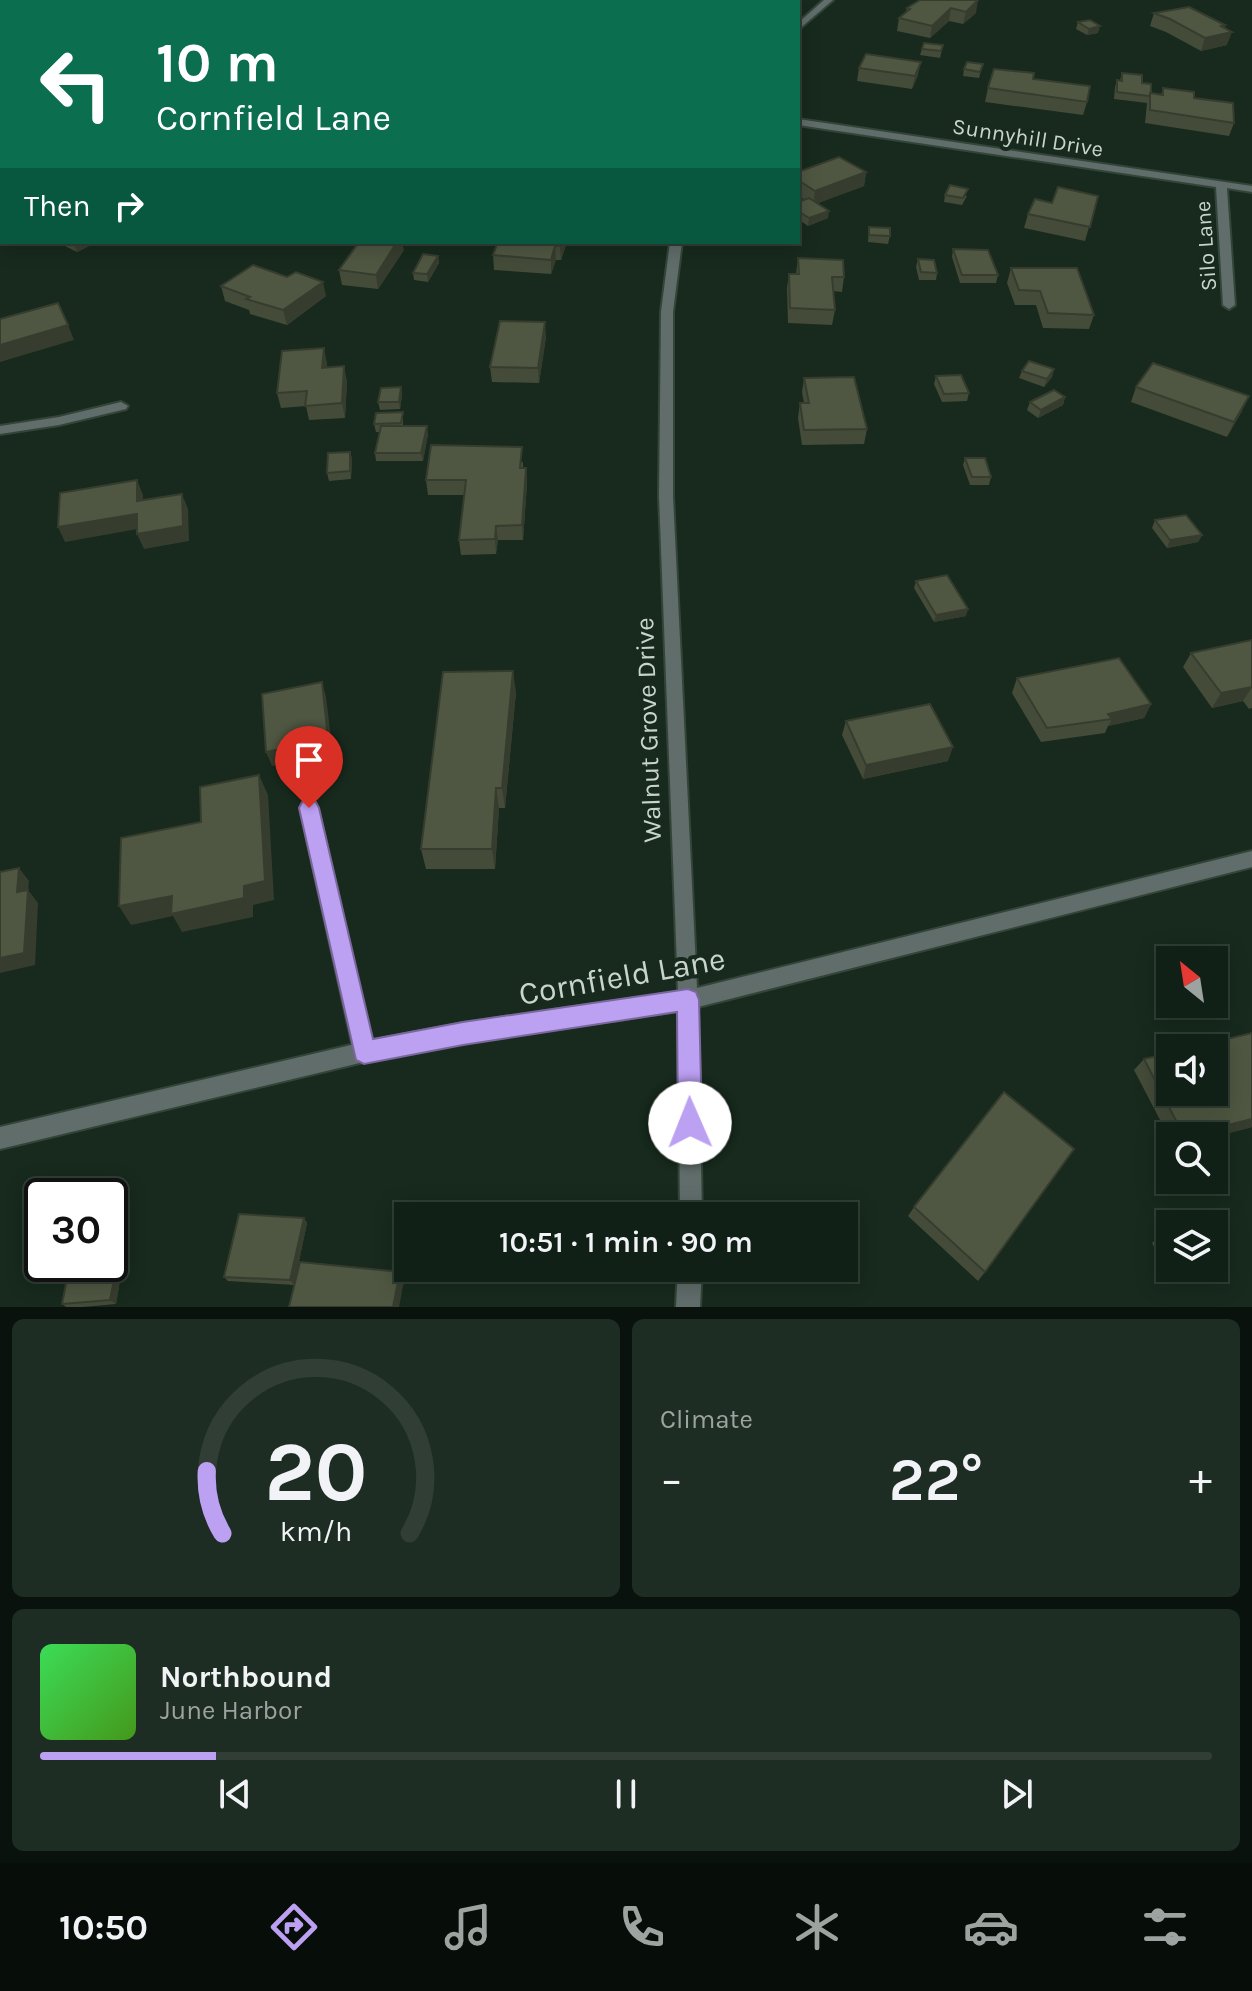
<!DOCTYPE html>
<html lang="en">
<head>
<meta charset="utf-8">
<style>
	body { margin:0; font-family:Karla,sans-serif; background:#1e2d23; color:#f1f3f6; height:100vh; display:flex; flex-direction:column; font-size:30px; white-space:nowrap }
	* { box-sizing:border-box; margin:0 }
	p { font-size:26px; color:#9ca3a1 }
	.icon { flex:none; width:44px; height:44px; fill:none; stroke:currentColor; stroke-width:2; stroke-linecap:round; stroke-linejoin:round }
	.map { position:relative; height:1307px; overflow:hidden }
	.side { display:flex; flex-direction:column; gap:12px; padding:12px; background:#09120c; flex:1 }
	.side>* { flex:none }
	.top-card { position:absolute; left:0px; top:0px; width:800px; height:244px; box-shadow:0 4px 20px #0003,0 0 0 2px #303e35; background:#0b6e4f; color:#fff; overflow:hidden }
	.needle { width:52px; rotate:330deg }
	.tools { position:absolute; left:1156px; top:946px; display:grid; gap:16px }
	.tools a { display:grid; place-items:center; width:72px; height:72px; border-radius:0px; background:#112016; box-shadow:0 4px 20px #0003,0 0 0 2px #303e35; font-size:40px }
	.speed { position:absolute; left:24px; top:1178px; display:flex; gap:16px; font-size:40px; font-weight:700; text-align:center }
	.speed>* { display:grid; place-content:center; width:104px; height:104px; border-radius:50%; background:#112016; box-shadow:0 4px 20px #0003,0 0 0 2px #303e35; line-height:1 }
	.speed .limit { border:4px solid #111; border-radius:12px; background:#fff; color:#111 }
	.pin { position:absolute; display:grid; place-items:center; width:68px; height:68px; color:#fff; margin:-82px -34px; border-radius:50% 50% 50% 0; rotate:-45deg; box-shadow:0 0 8px #0007 }
	.pin .icon { rotate:45deg }
	.me { position:absolute; width:88px; margin:-44px; rotate:359deg; stroke-linejoin:round; filter:drop-shadow(0 0 6px #0008) }
	.turn { display:flex; align-items:center; gap:28px; height:168px; padding:0 24px; font-size:36px }
	.turn .icon { width:104px; height:104px; stroke-width:2.5 }
	.turn b { display:block; font-size:56px; line-height:68px }
	.then { display:flex; align-items:center; height:76px; padding:0 24px; background:#0003; gap:16px; font-size:30px }
	.big { font-size:60px; font-weight:600; line-height:1.1 }
	.side .tile { flex:1; display:flex; flex-direction:column; justify-content:center; gap:12px; min-width:0; padding:0 28px; border-radius:12px; background:#1e2d23 }
	.side .dial { align-items:center; gap:0 }
	.dial svg { height:208px; overflow:visible; fill:none; stroke:#303e35; stroke-width:7; stroke-linecap:round; text-anchor:middle }
	.dial text { fill:#f1f3f6; stroke:none }
	.song { display:flex; align-items:center; gap:24px }
	.cover { width:96px; height:96px; border-radius:12px; background:linear-gradient(135deg,hsl(130 70% 55%),hsl(100 70% 35%)) }
	.played { height:8px; border-radius:4px; background:linear-gradient(90deg,#bca0f2 15%,#303e35 15%) }
	.keys { display:flex; justify-content:space-around; direction:ltr }
	.heat { display:flex; justify-content:space-between; align-items:center; font-size:44px; direction:ltr }
	.side .tiles { flex:1; display:grid; gap:12px; grid-template-columns:1fr 1fr }
	.tile:last-child { grid-column:span 2 }
	.trip { position:absolute; left:394px; top:1202px; width:464px; height:80px; border-radius:0px; background:#112016; box-shadow:0 4px 20px #0003,0 0 0 2px #303e35; font-weight:600; line-height:80px; text-align:center }
	.tab-bar { display:flex; height:128px; justify-content:space-around; align-items:center; background:#070d09; color:#9ca3a1 }
	.tab-bar .icon { width:56px; height:56px }
	.tab-bar .selected { color:#bca0f2 }
	.tab-bar b { font-size:36px; color:#f1f3f6 }
	.map>svg:first-child { display:block }
	.lines { fill:none; stroke-linecap:round; stroke-linejoin:round }
	.lane-casing { stroke:#334539; stroke-width:4 }
	.street-casing { stroke:#334539; stroke-width:4 }
	.lane { fill:#606d6a; fill-rule:evenodd }
	.street { fill:#606d6a; fill-rule:evenodd }
	.wall { fill:#444b39 }
	.shaded-wall { fill:#373d2e }
	.building { fill:#4f5742; stroke:#373d2e; stroke-width:2 }
	.route { fill:#bca0f2; stroke:#7a689d; stroke-width:2 }
	.labels { text-anchor:middle; stroke-width:8; stroke-linejoin:round; paint-order:stroke }
	.far-street-label { font-size:22px; fill:#c9d5cc; stroke:#172a1d }
	.street-label { font-size:26px; fill:#c9d5cc; stroke:#172a1d }
	.near-street-label { font-size:32px; fill:#c9d5cc; stroke:#172a1d }
</style>
</head>
<body>
<div class="map">
<svg width="1252" height="1307" viewBox="0 0 1252 1307">
	<rect width="100%" height="100%" fill="#172a1d"/>
	<g class="lines">
		<defs>
			<polygon id="lane" points="309,801 315,803 318,808 374,1052 371,1059 364,1062 357,1059 354,1052 300,808 303,803"/>
			<g id="street">
				<polygon points="824,0 833,0 798,30 798,23"/>
				<rect x="0" y="21" width="2" height="6"/>
				<polygon points="798,119 1252,186 1252,192 1227,188 1235,305 1229,309 1223,305 1216,187 798,125"/>
				<rect x="0" y="156" width="2" height="6"/>
				<polygon points="670,242 682,242 673,312 673,496 697,988 1252,851 1252,867 698,1007 702,1216 680,1216 678,1011 463,1043 364,1062 0,1149 0,1127 364,1042 463,1023 678,992 659,496 661,312"/>
				<polygon points="121,402 128,406 126,409 59,425 0,434 0,426 59,417"/>
				<polygon points="678,1268 702,1268 700,1307 676,1307"/>
			</g>
		</defs>
		<!-- lane casing -->
		<use href="#lane" class="lane-casing"/>
		<!-- street casing -->
		<use href="#street" class="street-casing"/>
		<!-- lane -->
		<use href="#lane" class="lane"/>
		<!-- street -->
		<use href="#street" class="street"/>
	</g>
	<!-- wall -->
	<g class="wall">
		<polygon points="661,0 718,0 718,2 664,2"/>
		<polygon points="920,0 976,13 963,24 949,21 930,38 897,31 899,18 906,12 907,8"/>
		<polygon points="1154,13 1225,25 1224,28 1227,45 1201,51 1166,32 1150,26"/>
		<polygon points="1078,22 1098,33 1087,35 1076,29"/>
		<polygon points="943,45 940,58 920,55 922,49"/>
		<polygon points="859,68 918,75 912,89 857,81"/>
		<polygon points="964,69 981,71 979,78 963,76"/>
		<polygon points="1122,73 1142,83 1151,93 1161,95 1163,88 1194,98 1234,123 1229,136 1145,123 1147,103 1114,99 1115,87 1117,80 1120,80"/>
		<polygon points="1033,79 1087,102 1083,115 985,102 988,88"/>
		<polygon points="798,172 866,172 864,186 818,203 828,218 808,226 798,219 798,202 805,200 798,195"/>
		<polygon points="945,195 967,196 962,205 944,202"/>
		<polygon points="1098,196 1085,241 1024,228 1028,214 1052,203"/>
		<polygon points="869,227 890,236 888,244 868,242"/>
		<polygon points="64,242 95,242 95,243 77,252 65,246"/>
		<polygon points="498,242 567,242 561,260 556,260 551,274 494,270 493,255"/>
		<polygon points="953,249 998,275 996,283 960,283 952,257"/>
		<polygon points="404,250 378,289 342,285 339,270"/>
		<polygon points="438,256 439,263 428,282 414,280 413,273"/>
		<polygon points="798,258 844,277 842,292 833,291 835,310 832,325 788,323 787,288 789,274 796,274"/>
		<polygon points="918,259 937,273 936,280 919,280 916,267"/>
		<polygon points="1011,268 1094,315 1089,329 1043,328 1036,305 1015,305 1007,283"/>
		<polygon points="221,286 326,296 287,325 250,314 249,310 225,301"/>
		<polygon points="546,337 539,383 492,382 490,367"/>
		<polygon points="327,363 327,367 347,381 345,418 309,420 306,406 281,408 277,393"/>
		<polygon points="1054,369 1052,377 1044,387 1019,378 1022,371"/>
		<polygon points="936,376 969,393 967,401 942,402 934,384"/>
		<polygon points="804,378 867,429 864,444 802,445 798,418 800,403 804,403 802,392"/>
		<polygon points="401,387 402,395 400,409 380,410 378,402"/>
		<polygon points="1136,387 1242,411 1227,437 1131,402"/>
		<polygon points="1065,397 1063,405 1038,418 1027,410 1030,402"/>
		<polygon points="403,412 403,426 428,434 423,461 376,461 375,453 380,432 376,432 374,424"/>
		<polygon points="350,452 352,459 351,479 329,481 327,473"/>
		<polygon points="965,458 991,477 989,485 970,485 963,465"/>
		<polygon points="523,462 523,468 526,468 527,483 523,540 498,540 496,554 461,555 459,540 465,495 428,495 426,480"/>
		<polygon points="1155,520 1202,535 1198,542 1167,548 1152,528"/>
		<polygon points="916,581 966,616 934,622 914,588"/>
		<polygon points="1252,640 1252,708 1249,709 1243,701 1212,708 1183,667 1191,653"/>
		<polygon points="1017,678 1151,704 1144,718 1108,726 1105,733 1041,742 1012,693"/>
		<polygon points="516,692 505,808 499,808 495,869 426,869 421,849"/>
		<polygon points="846,721 948,761 863,779 842,735"/>
		<polygon points="1252,1033 1252,1127 1214,1137 1170,1136 1170,1139 1134,1070 1144,1059"/>
		<polygon points="914,1207 985,1272 978,1281 908,1216"/>
		<polygon points="304,1218 307,1223 294,1285 228,1281 224,1277"/>
		<polygon points="1170,1234 1170,1268 1186,1268 1168,1274 1152,1243 1157,1238"/>
		<polygon points="122,1269 116,1304 83,1307 66,1307 62,1304"/>
	</g>
	<!-- shaded-wall -->
	<g class="shaded-wall">
		<polygon points="0,0 33,0 25,2 2,2 1,8"/>
		<rect x="666" y="0" width="13" height="2"/>
		<polygon points="703,0 718,0 718,2 690,2"/>
		<polygon points="978,0 976,13 963,24 966,12"/>
		<polygon points="951,8 949,21 930,38 932,26"/>
		<polygon points="1225,25 1222,34 1232,32 1227,45 1201,51 1205,38 1221,26"/>
		<polygon points="1100,26 1098,33 1087,35 1089,29"/>
		<polygon points="921,62 918,75 912,89 915,76"/>
		<polygon points="866,172 864,186 813,205 815,191"/>
		<polygon points="829,211 828,218 808,226 809,218"/>
		<polygon points="2,219 2,237 0,238 0,220"/>
		<polygon points="80,242 95,242 95,243 77,252 74,245"/>
		<polygon points="397,242 402,242 404,250 378,289 376,275"/>
		<polygon points="562,242 567,242 561,260 560,246"/>
		<polygon points="555,246 556,260 551,274 551,260"/>
		<polygon points="438,256 439,263 428,282 427,274"/>
		<polygon points="323,282 326,296 287,325 283,310"/>
		<polygon points="545,322 546,337 539,383 538,368"/>
		<polygon points="68,325 74,340 0,362 0,345"/>
		<polygon points="324,348 327,363 326,383 322,368"/>
		<polygon points="344,366 347,381 345,418 342,403"/>
		<polygon points="1054,369 1052,377 1044,387 1047,379"/>
		<polygon points="401,387 402,395 400,409 399,402"/>
		<polygon points="1249,396 1242,411 1227,437 1234,422"/>
		<polygon points="1065,397 1063,405 1038,418 1041,410"/>
		<polygon points="427,426 428,434 423,461 421,453"/>
		<polygon points="350,452 352,459 351,479 350,471"/>
		<polygon points="526,468 527,483 523,540 522,525"/>
		<polygon points="137,480 143,495 143,516 137,501"/>
		<polygon points="182,494 188,509 189,541 144,549 137,534"/>
		<polygon points="137,514 143,528 65,542 58,527"/>
		<polygon points="496,526 498,540 496,554 495,539"/>
		<polygon points="1202,535 1198,542 1167,548 1170,540"/>
		<polygon points="968,609 966,616 934,622 936,615"/>
		<polygon points="513,671 516,692 505,808 502,788"/>
		<polygon points="322,682 326,697 333,754 272,766 266,752"/>
		<polygon points="1252,687 1243,701 1212,708 1221,693"/>
		<polygon points="1151,704 1144,718 1108,726 1112,719 1108,714"/>
		<polygon points="953,747 948,761 863,779 866,765"/>
		<polygon points="259,775 268,795 274,900 253,905 253,917 182,932 173,916 131,925 119,906 172,896 244,886"/>
		<polygon points="496,788 499,808 495,869 492,849"/>
		<polygon points="19,868 29,881 28,890 38,903 35,965 0,973 0,958 17,892"/>
		<polygon points="1252,1119 1252,1127 1214,1137 1187,1136"/>
		<polygon points="304,1218 307,1223 294,1285 290,1280"/>
		<polygon points="117,1265 122,1269 116,1304 110,1300"/>
		<polygon points="1178,1268 1186,1268 1168,1274 1174,1270"/>
		<polygon points="400,1272 404,1281 399,1307 393,1307"/>
	</g>
	<!-- building -->
	<g class="building">
		<polygon points="275,0 313,0 313,2 270,2"/>
		<polygon points="387,0 433,1 459,0 458,2 385,2"/>
		<polygon points="920,0 978,0 966,12 951,8 932,26 899,18 910,9 907,8"/>
		<polygon points="1189,7 1225,25 1221,26 1232,32 1205,38 1170,19 1154,13"/>
		<polygon points="1090,20 1100,26 1089,29 1078,22"/>
		<polygon points="924,43 943,45 941,51 922,49"/>
		<polygon points="866,54 921,62 915,76 859,68"/>
		<polygon points="967,62 983,64 980,72 964,69"/>
		<polygon points="994,69 1034,73 1033,79 1090,86 1087,102 988,88"/>
		<polygon points="1122,73 1142,75 1142,83 1151,84 1151,93 1149,96 1117,92 1117,80 1122,81"/>
		<polygon points="1163,88 1194,92 1194,98 1233,103 1234,123 1150,110 1150,93 1163,95"/>
		<polygon points="839,157 866,172 815,191 798,180 798,172"/>
		<polygon points="950,185 968,189 963,198 945,195"/>
		<polygon points="1058,187 1098,196 1090,227 1028,214 1035,199 1052,203"/>
		<polygon points="0,193 2,193 2,219 0,220"/>
		<polygon points="809,198 829,211 809,218 798,211 798,202"/>
		<polygon points="869,227 890,228 890,236 869,235"/>
		<polygon points="359,242 397,242 376,275 339,270"/>
		<polygon points="498,242 562,242 560,246 555,246 551,260 493,255"/>
		<polygon points="953,249 988,250 998,275 962,275"/>
		<polygon points="423,254 438,256 427,274 413,273"/>
		<polygon points="798,258 843,260 844,277 832,277 835,310 790,308 789,274 799,274"/>
		<polygon points="918,259 934,260 937,273 921,272"/>
		<polygon points="253,265 287,277 296,272 323,282 283,310 246,299 250,297 221,286"/>
		<polygon points="1011,268 1077,268 1094,315 1048,313 1040,291 1019,290"/>
		<polygon points="58,303 68,325 0,345 0,319"/>
		<polygon points="500,321 545,322 538,368 490,367"/>
		<polygon points="324,348 322,368 344,366 342,403 305,406 307,391 277,393 282,351"/>
		<polygon points="1029,361 1054,369 1047,379 1022,371"/>
		<polygon points="1153,363 1249,396 1234,422 1136,387"/>
		<polygon points="961,375 969,393 944,394 936,376"/>
		<polygon points="854,377 867,429 804,430 800,403 809,403 804,378"/>
		<polygon points="401,387 399,402 378,402 381,388"/>
		<polygon points="1054,390 1065,397 1041,410 1030,402"/>
		<polygon points="403,412 401,423 374,424 376,413"/>
		<polygon points="381,426 427,426 421,453 375,453"/>
		<polygon points="431,445 522,447 520,468 526,468 522,525 496,526 495,539 459,540 466,480 426,480"/>
		<polygon points="350,452 350,471 327,473 328,453"/>
		<polygon points="965,458 985,458 991,477 972,477"/>
		<polygon points="137,480 137,501 182,494 183,526 137,534 137,514 58,527 60,493"/>
		<polygon points="1186,515 1202,535 1170,540 1155,520"/>
		<polygon points="947,575 968,609 936,615 916,581"/>
		<polygon points="1252,640 1252,687 1221,693 1191,653"/>
		<polygon points="1119,658 1151,704 1108,714 1112,719 1047,728 1017,678"/>
		<polygon points="513,671 502,788 496,788 492,849 421,849 443,672"/>
		<polygon points="322,682 328,739 266,752 262,694"/>
		<polygon points="930,704 953,747 866,765 846,721"/>
		<polygon points="259,775 265,881 244,886 244,898 171,914 172,896 119,906 121,838 201,822 200,787"/>
		<polygon points="19,868 17,892 28,890 24,953 0,958 0,872"/>
		<polygon points="1252,1033 1252,1119 1184,1136 1144,1059 1170,1053 1170,1092 1214,1092 1214,1048 1189,1048"/>
		<polygon points="1004,1092 1074,1149 985,1272 914,1207"/>
		<polygon points="239,1214 304,1218 290,1280 224,1277"/>
		<polygon points="1170,1234 1170,1263 1157,1238"/>
		<polygon points="300,1262 400,1272 393,1307 289,1307"/>
		<polygon points="117,1265 110,1300 62,1304 69,1269"/>
	</g>
	<!-- route -->
	<polygon class="route" points="309,799 316,802 319,808 373,1039 463,1022 688,989 696,992 699,1000 702,1123 698,1132 690,1136 681,1132 678,1123 677,1012 463,1045 364,1064 356,1060 299,808 302,802"/>
	<g class="labels">
		<!-- far-street labels -->
		<g class="far-street-label">
			<text transform="translate(1028 137) rotate(9)" y="8">Sunnyhill Drive</text>
			<text transform="translate(1205 246) rotate(-94)" y="8">Silo Lane</text>
		</g>
		<!-- street labels -->
		<g class="street-label">
			<text transform="translate(648 730) rotate(-92)" y="9">Walnut Grove Drive</text>
		</g>
		<!-- near-street labels -->
		<g class="near-street-label">
			<text transform="translate(622 976) rotate(-10)" y="11">Cornfield Lane</text>
		</g>
	</g>
</svg>
<div class="tools">
<a><svg class="needle" viewBox="-14 -14 28 28"><path d="M0-13l5 13h-10z" fill="#e53935"/><path d="M0 13l5-13h-10z" fill="#9ca3a1"/></svg></a>
<a><svg class="icon" aria-label="sound" viewBox="0 0 24 24"><path d="M4 9h4l5-4v14l-5-4H4zM17 9q2 3 0 6"/></svg></a>
<a><svg class="icon" aria-label="search" viewBox="0 0 24 24"><circle cx="10" cy="10" r="6"/><path d="M15 15l6 6"/></svg></a>
<a><svg class="icon" aria-label="layers" viewBox="0 0 24 24"><path d="M12 4l9 5-9 5-9-5zM3 14l9 5 9-5"/></svg></a>
</div>
<div class="speed"><div class="limit">30</div></div>
<div class="pin" style="left:309px;top:808px;background:#d93025"><svg class="icon" aria-label="arrive" viewBox="0 0 24 24"><path d="M6 21V4h12l-3 4 3 4H6"/></svg></div>
<svg class="me" style="left:690px;top:1123px" viewBox="-20 -20 40 40"><circle r="19" fill="#fff"/><path d="M0-13L10 11 0 6-10 11z" fill="#bca0f2"/></svg>
<div class="trip">10:51 · 1 min · 90 m</div>
<div class="top-card">
<div class="turn"><svg class="icon" aria-label="left" viewBox="0 0 24 24"><path d="M17 20v-9H6M10 6l-5 5 5 5"/></svg><div><b>10 m</b>Cornfield Lane</div></div>
<div class="then">Then<svg class="icon" aria-label="right" viewBox="0 0 24 24"><path d="M7 20v-9h11M14 6l5 5-5 5"/></svg></div>
</div>
</div>
<section class="side">
<div class="tiles">
<div class="tile dial"><svg viewBox="0 0 100 80">
<path d="M14 69A42 42 0 1 1 86 69"/>
<path d="M14 69A42 42 0 0 1 8 45" stroke="#bca0f2"/>
<text x="50" y="56" font-size="32" font-weight="700">20</text>
<text x="50" y="72" font-size="11">km/h</text>
</svg></div>
<div class="tile"><p>Climate</p>
<div class="heat"><a>−</a><b class="big">22°</b><a>+</a></div>
</div>
<div class="tile">
<div class="song"><i class="cover"></i><div><b>Northbound</b><p>June Harbor</p></div></div>
<div class="played"></div>
<div class="keys"><svg class="icon" aria-label="previous" viewBox="0 0 24 24"><path d="M18 5L8 12l10 7zM5 5v14"/></svg><svg class="icon" aria-label="pause" viewBox="0 0 24 24"><path d="M8 5v14M16 5v14"/></svg><svg class="icon" aria-label="next" viewBox="0 0 24 24"><path d="M6 5l10 7-10 7zM19 5v14"/></svg></div>
</div>
</div>
</section>
<nav class="tab-bar">
<b>10:50</b>
<svg class="icon selected" aria-label="directions" viewBox="0 0 24 24"><path d="M12 3l9 9-9 9-9-9zM9 14v-3h6M13 9l2 2-2 2"/></svg>
<svg class="icon" aria-label="music" viewBox="0 0 24 24"><path d="M9 18V5l10-2v13"/><circle cx="6" cy="18" r="3"/><circle cx="16" cy="16" r="3"/></svg>
<svg class="icon" aria-label="phone" viewBox="0 0 24 24"><path d="M5 4h4l2 5-3 2q2 4 5 5l2-3 5 2v4C11 20 4 13 5 4z"/></svg>
<svg class="icon" aria-label="climate" viewBox="0 0 24 24"><path d="M12 3v18M4 7l16 10M4 17L20 7"/></svg>
<svg class="icon" aria-label="car" viewBox="0 0 24 24"><path d="M5 17H2v-5l4-1 3-4h7l3 4 3 1v5h-3M9 17h6M6 11h13"/><circle cx="7" cy="17" r="2"/><circle cx="17" cy="17" r="2"/></svg>
<svg class="icon" aria-label="filters" viewBox="0 0 24 24"><path d="M4 7h16M4 17h16"/><circle cx="9" cy="7" r="2"/><circle cx="15" cy="17" r="2"/></svg>
</nav>
</body>
</html>
